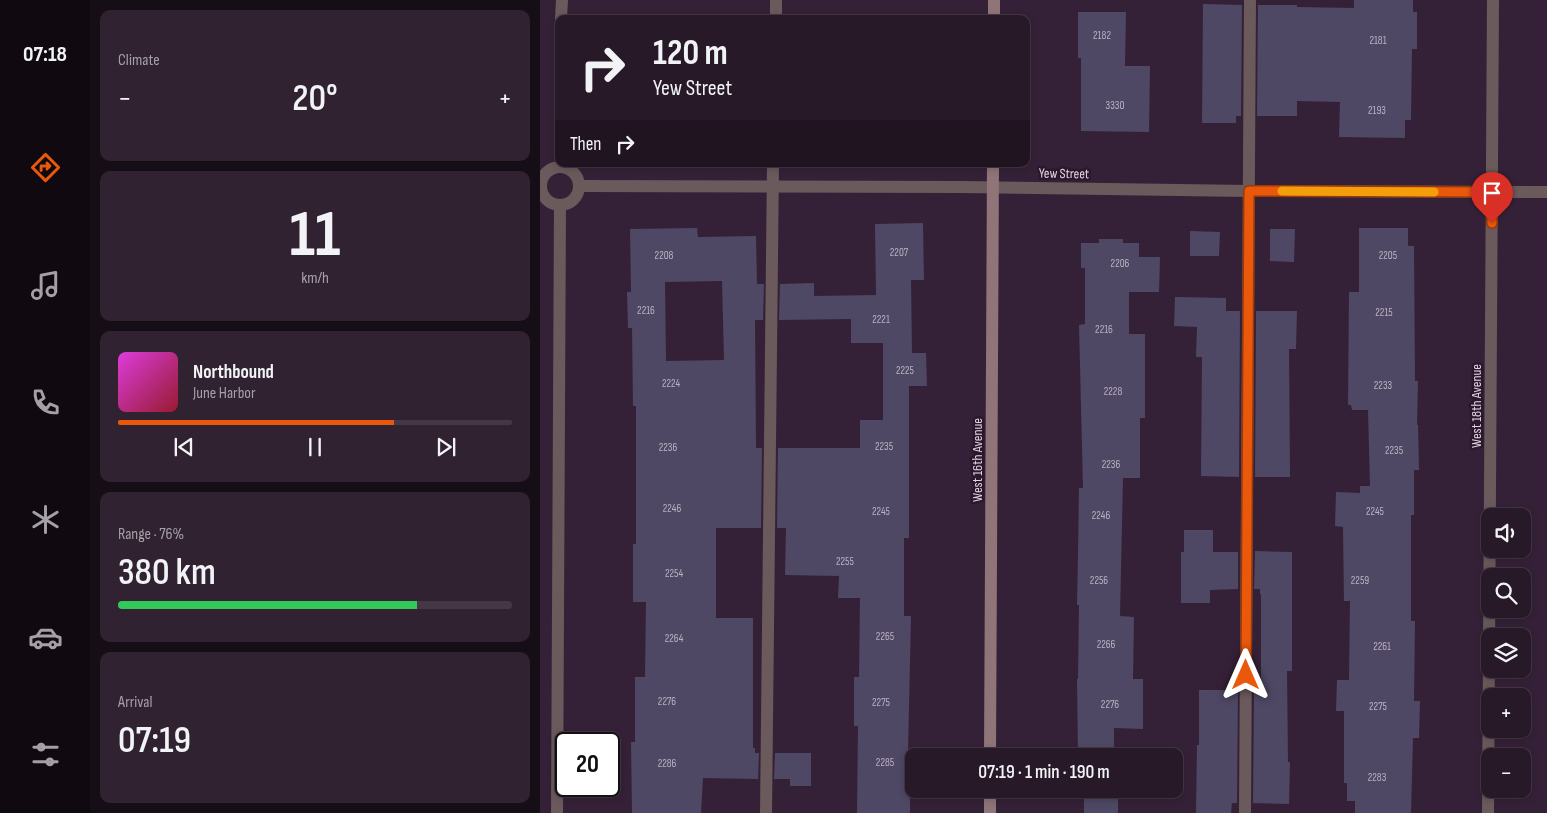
<!DOCTYPE html>
<html lang="en">
<head>
<meta charset="utf-8">
<style>
	body { margin:0; font-family:"Sofia Sans Condensed",sans-serif; background:#302231; color:#f1f3f6; height:100vh; display:flex; flex-direction:column; font-size:19px; white-space:nowrap }
	* { box-sizing:border-box; margin:0 }
	p { font-size:16px; color:#a5a0a8 }
	.icon { flex:none; width:28px; height:28px; fill:none; stroke:currentColor; stroke-width:2; stroke-linecap:round; stroke-linejoin:round }
	.map { position:relative; flex:1; overflow:hidden }
	.drawer { display:flex; flex-direction:column; gap:10px; padding:10px; background:#160e17; width:450px }
	.drawer>* { flex:none }
	.banner { position:absolute; left:15px; top:15px; width:475px; height:152px; border-radius:10px; box-shadow:0 2px 8px #0003,0 0 0 1px #443846; background:#281929; color:#f1f3f6; overflow:hidden }
	.controls { position:absolute; left:941px; top:508px; display:grid; gap:10px }
	.controls a { display:grid; place-items:center; width:50px; height:50px; border-radius:10px; background:#281929; box-shadow:0 2px 8px #0003,0 0 0 1px #443846; font-size:25px }
	.speed { position:absolute; left:15px; top:732px; display:flex; gap:10px; font-size:25px; font-weight:700; text-align:center }
	.speed>* { display:grid; place-content:center; width:65px; height:65px; border-radius:50%; background:#281929; box-shadow:0 2px 8px #0003,0 0 0 1px #443846; line-height:1 }
	.speed .limit { border:2px solid #111; border-radius:8px; background:#fff; color:#111 }
	.pin { position:absolute; display:grid; place-items:center; width:42px; height:42px; color:#fff; margin:-51px -21px; border-radius:50% 50% 50% 0; rotate:-45deg; box-shadow:0 0 5px #0007 }
	.pin .icon { rotate:45deg }
	.me { position:absolute; width:55px; margin:-28px; rotate:0deg; stroke-linejoin:round; filter:drop-shadow(0 0 4px #0008) }
	.turn { display:flex; align-items:center; gap:18px; height:105px; padding:0 15px; font-size:22px }
	.turn .icon { width:65px; height:65px; stroke-width:2.5 }
	.turn b { display:block; font-size:35px; line-height:42px }
	.then { display:flex; align-items:center; height:48px; padding:0 15px; background:#0003; gap:10px; font-size:19px }
	.big { font-size:38px; font-weight:600; line-height:1.1 }
	.drawer .widget { flex:1; display:flex; flex-direction:column; justify-content:center; gap:8px; min-width:0; padding:0 18px; border-radius:10px; background:#302231 }
	.drawer .dial { align-items:center; gap:0 }
	.dial b { font-size:65px; line-height:1 }
	.song { display:flex; align-items:center; gap:15px }
	.cover { width:60px; height:60px; border-radius:8px; background:linear-gradient(135deg,hsl(300 70% 55%),hsl(350 70% 35%)) }
	.played { height:5px; border-radius:2px; background:linear-gradient(90deg,#ea580c 70%,#443846 70%) }
	.keys { display:flex; justify-content:space-around; direction:ltr }
	.heat { display:flex; justify-content:space-between; align-items:center; font-size:28px; direction:ltr }
	.charge { height:8px; border-radius:4px; background:linear-gradient(90deg,#34c759 76%,#443846 0) }
	.trip { position:absolute; left:365px; top:748px; width:278px; height:50px; border-radius:10px; background:#281929; box-shadow:0 2px 8px #0003,0 0 0 1px #443846; font-weight:600; line-height:50px; text-align:center }
	main { display:flex; flex:1; min-height:0 }
	.tab-bar { display:flex; flex-direction:column; width:90px; justify-content:space-around; align-items:center; background:#100a10; color:#a5a0a8 }
	.tab-bar .icon { width:35px; height:35px }
	.tab-bar .on { color:#ea580c }
	.tab-bar b { font-size:22px; color:#f1f3f6 }
	.map>svg:first-child { display:block }
	.building { fill:#4e4864; fill-rule:evenodd }
	.lines { fill:none; stroke-linecap:round; stroke-linejoin:round }
	.lane { stroke:#6a5a5c; stroke-width:12 }
	.street { stroke:#6a5a5c; stroke-width:12 }
	.secondary { stroke:#8f7578; stroke-width:12 }
	.route-casing { stroke:#983908; stroke-width:12 }
	.route { stroke:#ea580c; stroke-width:9 }
	.slow { stroke:#f59e0b; stroke-width:9 }
	.labels { text-anchor:middle; stroke-width:5; stroke-linejoin:round; paint-order:stroke }
	.number-label { font-size:11px; fill:#bcb0c2 }
	.street-label { font-size:14px; fill:#e0d3e1; stroke:#2b182c }
</style>
</head>
<body>
<main>
<nav class="tab-bar">
<b>07:18</b>
<svg class="icon on" aria-label="directions" viewBox="0 0 24 24"><path d="M12 3l9 9-9 9-9-9zM9 14v-3h6M13 9l2 2-2 2"/></svg>
<svg class="icon" aria-label="music" viewBox="0 0 24 24"><path d="M9 18V5l10-2v13"/><circle cx="6" cy="18" r="3"/><circle cx="16" cy="16" r="3"/></svg>
<svg class="icon" aria-label="phone" viewBox="0 0 24 24"><path d="M5 4h4l2 5-3 2q2 4 5 5l2-3 5 2v4C11 20 4 13 5 4z"/></svg>
<svg class="icon" aria-label="climate" viewBox="0 0 24 24"><path d="M12 3v18M4 7l16 10M4 17L20 7"/></svg>
<svg class="icon" aria-label="car" viewBox="0 0 24 24"><path d="M5 17H2v-5l4-1 3-4h7l3 4 3 1v5h-3M9 17h6M6 11h13"/><circle cx="7" cy="17" r="2"/><circle cx="17" cy="17" r="2"/></svg>
<svg class="icon" aria-label="filters" viewBox="0 0 24 24"><path d="M4 7h16M4 17h16"/><circle cx="9" cy="7" r="2"/><circle cx="15" cy="17" r="2"/></svg>
</nav>
<section class="drawer">
<div class="widget"><p>Climate</p>
<div class="heat"><a>−</a><b class="big">20°</b><a>+</a></div>
</div>
<div class="widget dial"><b>11</b><p>km/h</p></div>
<div class="widget">
<div class="song"><i class="cover"></i><div><b>Northbound</b><p>June Harbor</p></div></div>
<div class="played"></div>
<div class="keys"><svg class="icon" aria-label="previous" viewBox="0 0 24 24"><path d="M18 5L8 12l10 7zM5 5v14"/></svg><svg class="icon" aria-label="pause" viewBox="0 0 24 24"><path d="M8 5v14M16 5v14"/></svg><svg class="icon" aria-label="next" viewBox="0 0 24 24"><path d="M6 5l10 7-10 7zM19 5v14"/></svg></div>
</div>
<div class="widget"><p>Range · 76%</p><b class="big">380 km</b><div class="charge"></div></div>
<div class="widget"><p>Arrival</p><b class="big">07:19</b></div>
</section>
<div class="map">
<svg width="1007" height="813" viewBox="0 0 1007 813">
	<rect width="100%" height="100%" fill="#352137"/>
	<!-- building -->
	<g class="building">
		<polygon points="814,0 873,0 873,12 877,12 877,49 872,49 871,120 865,120 865,138 799,137 800,102 757,101 757,116 717,116 718,5 757,5 757,7 814,8"/>
		<polygon points="663,4 702,5 701,116 696,116 696,123 662,123"/>
		<polygon points="538,12 586,12 585,66 610,66 609,132 541,131 541,58 538,58"/>
		<polygon points="383,223 384,280 371,280 372,353 386,353 387,386 369,386 369,538 364,538 364,616 371,616 368,752 370,752 370,813 317,813 318,726 314,726 314,677 319,677 320,598 298,598 299,576 245,575 246,528 237,528 238,448 320,448 320,420 343,420 343,343 311,343 311,319 239,320 240,284 274,283 274,296 336,295 335,224"/>
		<path d="M157,228l1,9 58,-1 1,48h7l-1,36h-8l1,128h6l-1,80h-45v90h37v130h2v5h4l-1,26 -55,-1 -2,35h-69l-1,-71h4v-65h10l1,-75h-13v-58h3v-138h-3l-1,-78h-4l-1,-36h4l-1,-63zM182,281l2,79 -58,1 -1,-79z"/>
		<polygon points="819,228 868,228 868,246 874,246 875,381 878,381 877,425 878,425 879,470 874,470 874,515 871,515 871,621 875,621 874,701 880,701 879,738 873,738 871,813 815,813 815,801 807,801 807,783 804,783 804,711 796,711 797,680 809,680 810,601 804,601 803,527 795,526 796,492 820,493 820,486 830,486 828,410 812,410 811,405 808,405 809,292 819,292"/>
		<polygon points="730,229 755,229 754,262 730,261"/>
		<polygon points="650,231 680,232 679,256 650,256"/>
		<polygon points="559,239 583,239 583,243 599,243 599,257 620,257 619,292 589,292 589,334 605,334 605,418 600,418 600,478 583,478 580,616 594,617 593,679 603,679 603,729 574,728 574,756 538,756 537,679 538,679 539,605 537,605 538,555 539,488 543,488 539,325 545,324 545,268 541,268 541,243 559,243"/>
		<polygon points="635,297 686,298 686,311 700,311 699,477 661,476 662,357 656,357 657,327 634,326"/>
		<polygon points="716,311 757,311 756,349 749,349 750,477 715,477"/>
		<polygon points="644,530 673,530 673,552 698,552 698,589 670,590 670,603 641,603 641,552 644,552"/>
		<polygon points="715,551 752,552 752,671 747,671 748,762 750,762 749,804 713,803 714,691 721,691 721,594 720,594 720,589 714,589"/>
		<polygon points="659,690 698,690 697,803 692,803 691,813 656,813 657,745 659,745"/>
		<polygon points="235,753 271,753 271,786 250,786 250,779 234,779"/>
		<polygon points="538,789 578,789 578,813 544,813 544,795 538,795"/>
	</g>
	<g class="lines">
		<!-- lane -->
		<g class="lane">
			<polyline points="236,19 236,0"/>
			<polyline points="226,813 233,164"/>
			<polyline points="705,813 710,0"/>
		</g>
		<!-- street -->
		<g class="street">
			<polyline points="21,19 22,0"/>
			<circle cx="20" cy="186" r="19"/>
			<polyline points="40,186 421,187 709,191 1007,192"/>
			<polyline points="17,813 20,205"/>
			<polyline points="948,813 953,0"/>
		</g>
		<!-- secondary -->
		<g class="secondary">
			<polyline points="454,19 454,0"/>
			<polyline points="450,756 453,164"/>
			<polyline points="450,813 450,789"/>
		</g>
	</g>
	<g class="lines">
		<defs>
			<polyline id="route" points="706,675 709,191 952,192 952,223"/>
		</defs>
		<!-- route casing -->
		<use href="#route" class="route-casing"/>
		<!-- route -->
		<use href="#route" class="route"/>
		<!-- slow -->
		<polyline class="slow" points="742,191 894,192"/>
	</g>
	<g class="labels">
		<!-- number labels -->
		<g class="number-label">
			<text x="562" y="39">2182</text>
			<text x="838" y="44">2181</text>
			<text x="575" y="109">3330</text>
			<text x="837" y="114">2193</text>
			<text x="359" y="256">2207</text>
			<text x="124" y="259">2208</text>
			<text x="848" y="259">2205</text>
			<text x="580" y="267">2206</text>
			<text x="106" y="314">2216</text>
			<text x="844" y="316">2215</text>
			<text x="341" y="323">2221</text>
			<text x="564" y="333">2216</text>
			<text x="365" y="374">2225</text>
			<text x="131" y="387">2224</text>
			<text x="843" y="389">2233</text>
			<text x="573" y="395">2228</text>
			<text x="344" y="450">2235</text>
			<text x="128" y="451">2236</text>
			<text x="854" y="454">2235</text>
			<text x="571" y="468">2236</text>
			<text x="132" y="512">2246</text>
			<text x="341" y="515">2245</text>
			<text x="835" y="515">2245</text>
			<text x="561" y="519">2246</text>
			<text x="305" y="565">2255</text>
			<text x="134" y="577">2254</text>
			<text x="559" y="584">2256</text>
			<text x="820" y="584">2259</text>
			<text x="345" y="640">2265</text>
			<text x="134" y="642">2264</text>
			<text x="566" y="648">2266</text>
			<text x="842" y="650">2261</text>
			<text x="127" y="705">2276</text>
			<text x="341" y="706">2275</text>
			<text x="570" y="708">2276</text>
			<text x="838" y="710">2275</text>
			<text x="345" y="766">2285</text>
			<text x="127" y="767">2286</text>
			<text x="837" y="781">2283</text>
		</g>
		<!-- street labels -->
		<g class="street-label">
			<text transform="translate(524 173) rotate(1)" y="5">Yew Street</text>
			<text transform="translate(936 406) rotate(-90)" y="5">West 18th Avenue</text>
			<text transform="translate(437 460) rotate(-90)" y="5">West 16th Avenue</text>
		</g>
	</g>
</svg>
<div class="controls">
<a><svg class="icon" aria-label="sound" viewBox="0 0 24 24"><path d="M4 9h4l5-4v14l-5-4H4zM17 9q2 3 0 6"/></svg></a>
<a><svg class="icon" aria-label="search" viewBox="0 0 24 24"><circle cx="10" cy="10" r="6"/><path d="M15 15l6 6"/></svg></a>
<a><svg class="icon" aria-label="layers" viewBox="0 0 24 24"><path d="M12 4l9 5-9 5-9-5zM3 14l9 5 9-5"/></svg></a>
<a>+</a>
<a>−</a>
</div>
<div class="speed"><div class="limit">20</div></div>
<div class="pin" style="left:952px;top:223px;background:#d93025"><svg class="icon" aria-label="arrive" viewBox="0 0 24 24"><path d="M6 21V4h12l-3 4 3 4H6"/></svg></div>
<svg class="me" style="left:706px;top:675px" viewBox="-20 -20 40 40"><path d="M0-17L14 15 0 8-14 15z" fill="#ea580c" stroke="#fff" stroke-width="4"/></svg>
<div class="trip">07:19 · 1 min · 190 m</div>
<div class="banner">
<div class="turn"><svg class="icon" aria-label="right" viewBox="0 0 24 24"><path d="M7 20v-9h11M14 6l5 5-5 5"/></svg><div><b>120 m</b>Yew Street</div></div>
<div class="then">Then<svg class="icon" aria-label="right" viewBox="0 0 24 24"><path d="M7 20v-9h11M14 6l5 5-5 5"/></svg></div>
</div>
</div>
</main>
</body>
</html>
